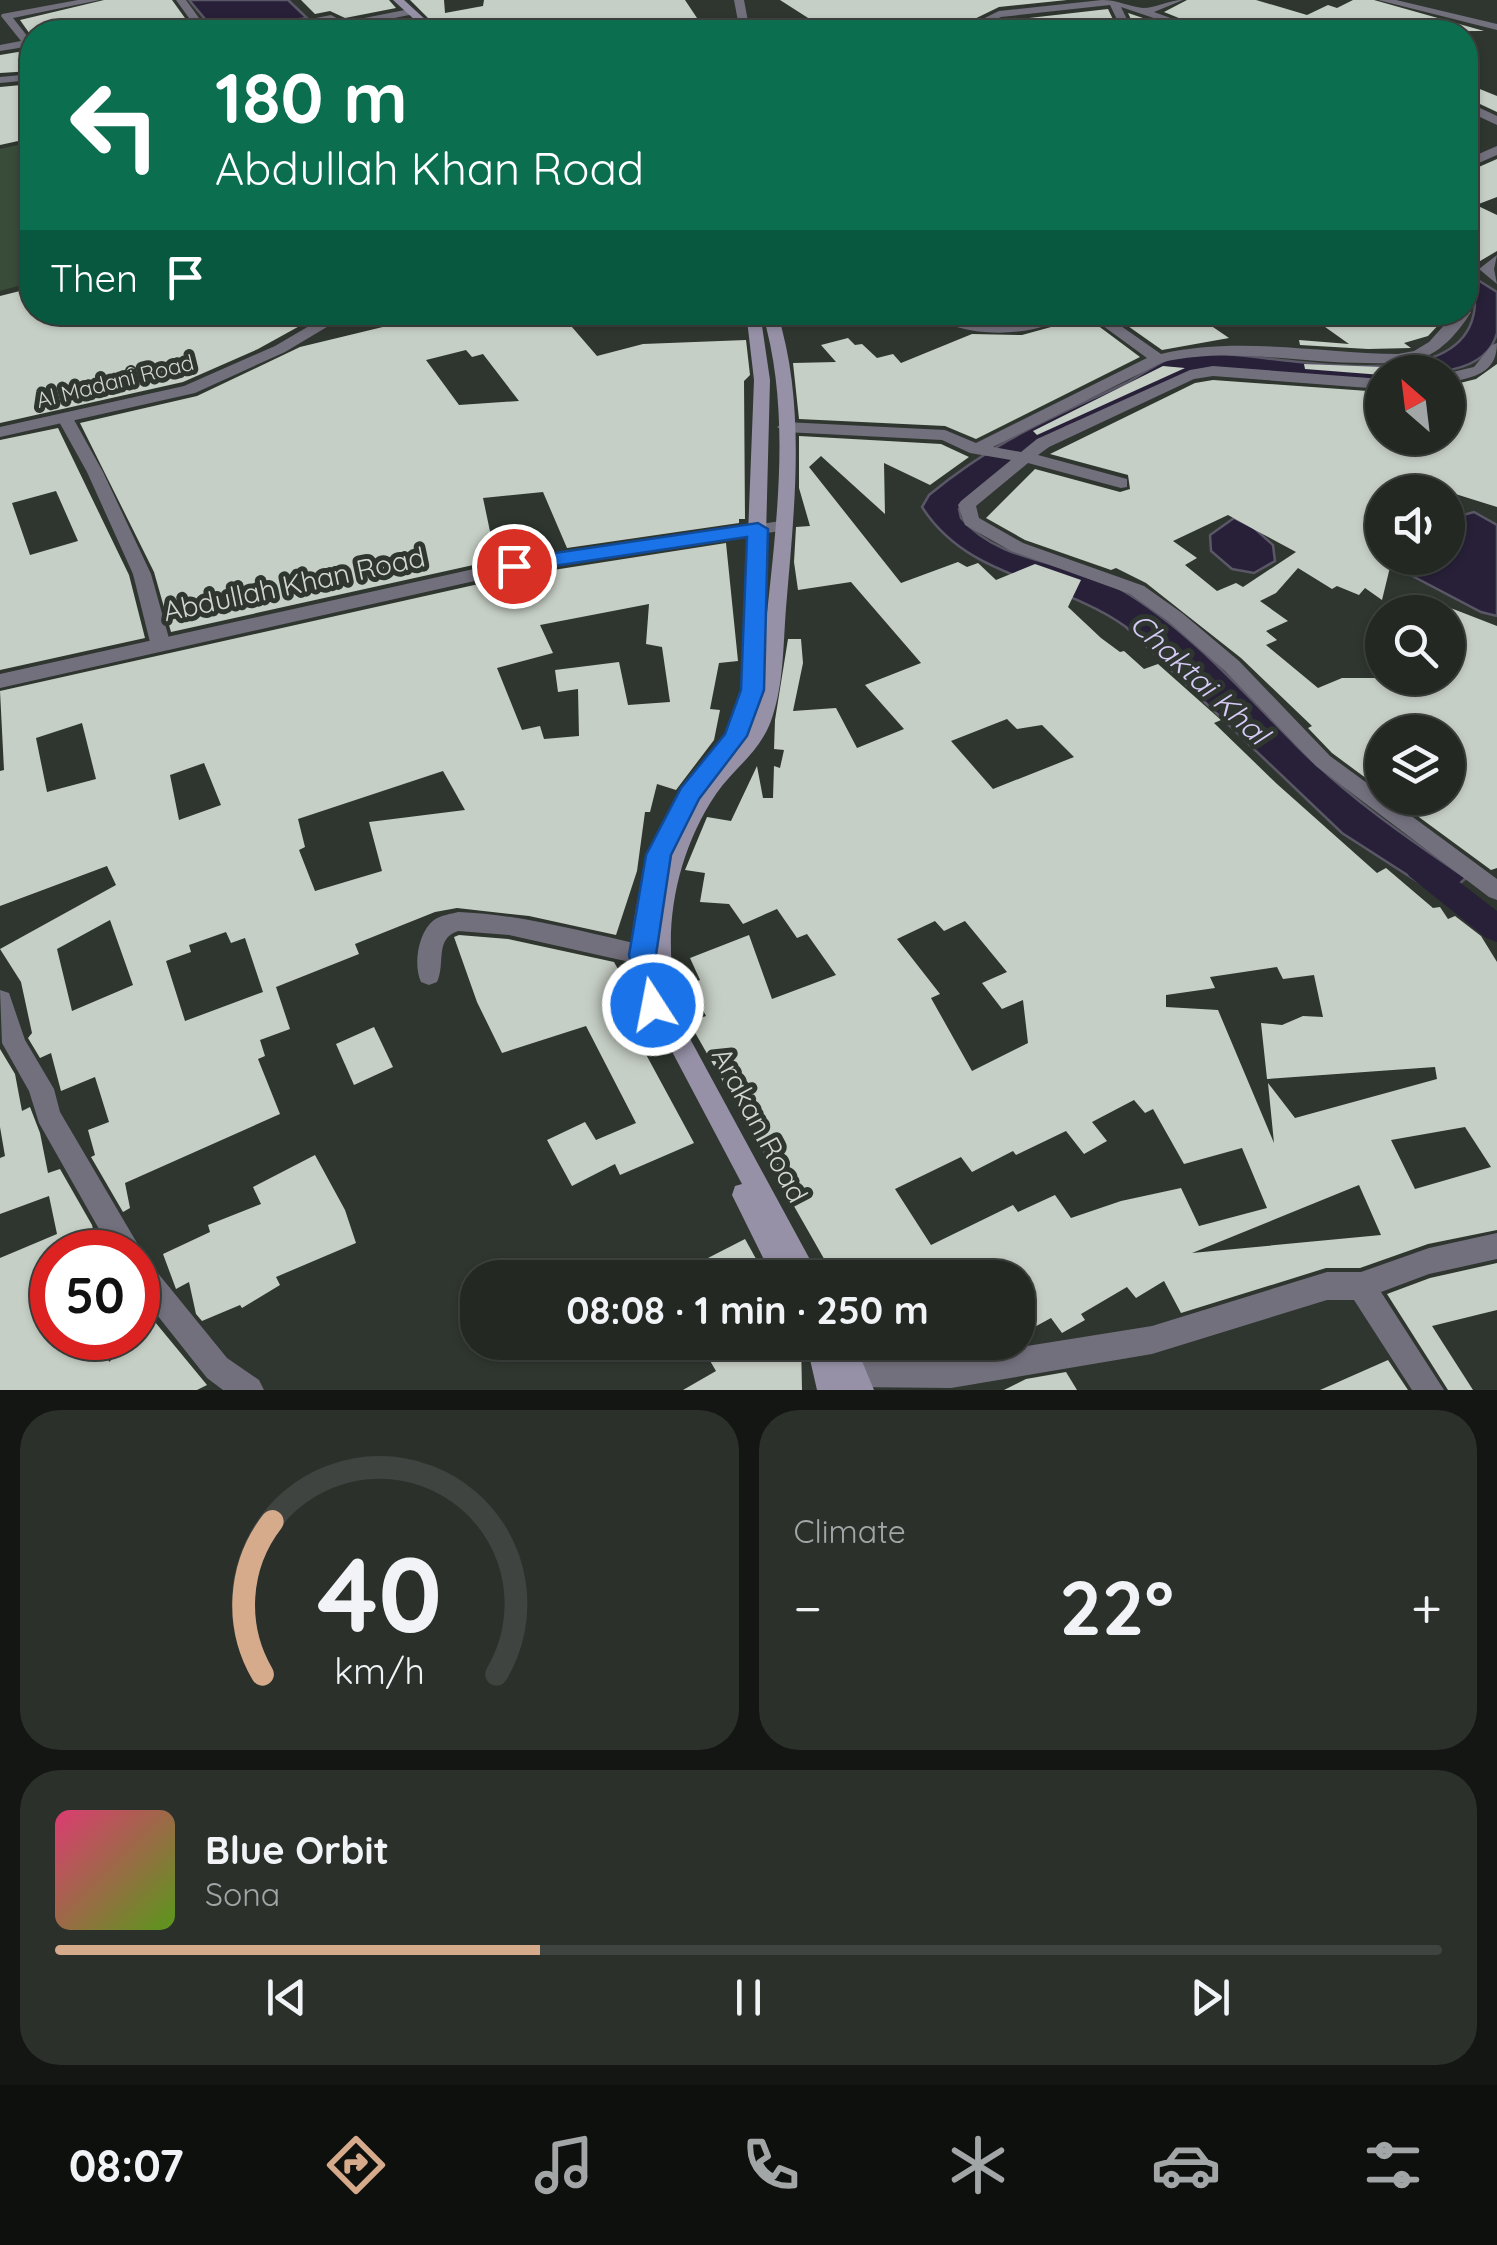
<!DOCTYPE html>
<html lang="en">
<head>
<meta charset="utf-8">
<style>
	body { margin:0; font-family:Quicksand,sans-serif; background:#2b302b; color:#f1f3f6; height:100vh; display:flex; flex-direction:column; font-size:38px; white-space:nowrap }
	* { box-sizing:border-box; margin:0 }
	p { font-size:32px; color:#a3a6a6 }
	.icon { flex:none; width:55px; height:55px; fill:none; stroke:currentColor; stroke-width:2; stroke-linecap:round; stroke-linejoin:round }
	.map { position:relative; height:1390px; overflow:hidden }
	.drawer { display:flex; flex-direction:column; gap:20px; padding:20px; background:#131613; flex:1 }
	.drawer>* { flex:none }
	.top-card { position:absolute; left:20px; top:20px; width:1458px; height:305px; border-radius:40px; box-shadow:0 2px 8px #0004,0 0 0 2px #404441; background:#0b6e4f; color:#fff; overflow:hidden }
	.needle { width:65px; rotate:332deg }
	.controls { position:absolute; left:1365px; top:355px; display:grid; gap:20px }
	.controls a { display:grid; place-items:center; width:100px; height:100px; border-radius:50%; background:#232823; box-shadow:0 2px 8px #0004,0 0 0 2px #404441; font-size:50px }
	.speed { position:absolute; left:30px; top:1230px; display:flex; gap:20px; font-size:50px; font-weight:700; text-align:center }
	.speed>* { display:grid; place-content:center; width:130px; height:130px; border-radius:50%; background:#232823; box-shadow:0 2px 8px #0004,0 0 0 2px #404441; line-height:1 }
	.speed .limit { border:15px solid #d22; background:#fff; color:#111 }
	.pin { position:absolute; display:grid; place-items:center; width:85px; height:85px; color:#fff; margin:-42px; border:5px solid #fff; border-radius:50%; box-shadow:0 2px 10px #0007 }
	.me { position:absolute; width:110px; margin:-55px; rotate:349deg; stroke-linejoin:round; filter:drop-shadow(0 0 8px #0008) }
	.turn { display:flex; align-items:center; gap:35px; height:210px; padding:0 30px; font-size:45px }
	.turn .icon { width:130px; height:130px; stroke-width:2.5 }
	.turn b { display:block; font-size:70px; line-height:85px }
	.then { display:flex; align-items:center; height:95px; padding:0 30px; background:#0003; gap:20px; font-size:38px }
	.big { font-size:75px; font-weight:700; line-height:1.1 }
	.drawer .card { flex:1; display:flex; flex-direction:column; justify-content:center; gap:15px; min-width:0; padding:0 35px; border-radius:40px; background:#2b302b }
	.drawer .dial { align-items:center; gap:0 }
	.dial svg { height:260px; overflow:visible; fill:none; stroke:#404441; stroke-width:7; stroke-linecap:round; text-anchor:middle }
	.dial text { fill:#f1f3f6; stroke:none }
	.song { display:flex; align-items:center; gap:30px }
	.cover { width:120px; height:120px; border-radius:15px; background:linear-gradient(135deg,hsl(340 70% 55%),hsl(90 70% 35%)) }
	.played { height:10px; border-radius:5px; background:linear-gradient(90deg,#d6ab8b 35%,#404441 35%) }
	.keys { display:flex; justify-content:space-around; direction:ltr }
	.heat { display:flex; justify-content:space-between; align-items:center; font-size:55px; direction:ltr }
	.drawer .tiles { flex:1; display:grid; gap:20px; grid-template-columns:1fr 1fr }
	.card:last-child { grid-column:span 2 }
	.trip { position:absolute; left:460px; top:1260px; width:575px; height:100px; border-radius:40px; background:#232823; box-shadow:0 2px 8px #0004,0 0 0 2px #404441; font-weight:700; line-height:100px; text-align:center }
	.dock { display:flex; height:160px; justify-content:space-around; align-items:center; background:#0e100e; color:#a3a6a6 }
	.dock .icon { width:70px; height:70px }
	.dock .on { color:#d6ab8b }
	.dock b { font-size:45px; color:#f1f3f6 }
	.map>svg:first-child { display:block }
	.green { fill:#394c39 }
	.water { fill:#272038; stroke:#5a5766; stroke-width:2.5 }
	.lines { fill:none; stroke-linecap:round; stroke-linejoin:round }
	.canal { fill:#272038; fill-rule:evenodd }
	.building { fill:#c6cfc5; fill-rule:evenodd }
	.minor { fill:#73707d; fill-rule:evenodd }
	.tertiary { fill:#73707d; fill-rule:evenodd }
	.secondary { fill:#9691a7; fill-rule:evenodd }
	.route { fill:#1a73e8; stroke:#114b97; stroke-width:2.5 }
	.labels { text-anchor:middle; stroke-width:10; stroke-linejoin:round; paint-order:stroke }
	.far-street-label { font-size:22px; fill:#d2d6d1; stroke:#2f362f }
	.street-label { font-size:28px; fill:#d2d6d1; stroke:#2f362f }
	.water-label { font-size:30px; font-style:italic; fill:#d6cbf7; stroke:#2f362f }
</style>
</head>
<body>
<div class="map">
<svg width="1497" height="1390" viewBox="0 0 1497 1390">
	<rect width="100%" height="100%" fill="#2f362f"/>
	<!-- green -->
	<polygon class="green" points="22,144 32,144 32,282 0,291 0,149"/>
	<!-- water -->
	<g class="water">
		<polygon points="189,0 288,0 307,18 216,32"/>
		<path d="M1465,272l32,20c0,12 0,29 0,41 -12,46 -79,40 -115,39v10l-168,-13 -148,58 -107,82 2,9c40,47 109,42 159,71 67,39 123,103 177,157 51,51 110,92 169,132l-23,20 -101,-65 -216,-206c-65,-48 -157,-46 -204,-120l7,-12c68,-56 119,-75 197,-112 19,-10 40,-27 61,-30 65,-7 282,58 288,-49l-10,-10z"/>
		<polygon points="1474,512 1497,525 1497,616 1481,612 1401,570 1406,558 1448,558 1448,519"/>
		<polygon points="1234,518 1254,528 1273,545 1275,561 1254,573 1232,569 1211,551 1210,535"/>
	</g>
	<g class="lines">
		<!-- canal -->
		<polygon class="canal" points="1420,856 1431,860 1497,911 1497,942 1486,938 1409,876 1405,868 1409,860"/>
	</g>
	<!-- building -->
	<g class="building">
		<polygon points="104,0 172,0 195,32 32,32 32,37 20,20"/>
		<polygon points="301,0 389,0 396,8 345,18 330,11 315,14"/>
		<polygon points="410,0 444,0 445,13 483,6 484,0 685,0 705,30 442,32"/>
		<polygon points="780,0 1067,0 999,7 954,29 936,32 830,32"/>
		<polygon points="1187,0 1256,0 1307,15 1328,5 1337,8 1353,0 1374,0 1484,31 1213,32 1164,12"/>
		<polygon points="1108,9 1119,32 1003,32 991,26 1002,21"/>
		<polygon points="1128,13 1185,32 1137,32"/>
		<polygon points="408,19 423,32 346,32 348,32"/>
		<polygon points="24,51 32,55 32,71 0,73 0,55"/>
		<polygon points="1465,83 1497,96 1497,112 1465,97"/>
		<polygon points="32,84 32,138 0,145 0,87"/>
		<polygon points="1497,159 1497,197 1476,205 1497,215 1497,251 1465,270 1465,173"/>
		<polygon points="32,288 32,312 120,312 122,321 159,312 325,312 258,349 183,382 0,423 0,296"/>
		<path d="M465,312h94l38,44 46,-12 103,-4 4,35 -6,6 1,138h-6v4l-172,25 -24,-56 -60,6 13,62 -325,72 -17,-60 -74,-149 117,-27 103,-49 120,-29 3,5zM466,350l6,7 11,-3 36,47 -60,4 -33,-45z"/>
		<polygon points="1108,312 1191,312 1229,338 1162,350"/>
		<polygon points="1304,312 1428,312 1444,319 1428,336 1404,343 1411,348 1368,349 1300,345 1299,340 1349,344"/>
		<polygon points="1081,313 1140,357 976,439 945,426 799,419 793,363 836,362 821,345 848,338 855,345 862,344 877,358 893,354 901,363 972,334 1022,335 1062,324"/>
		<polygon points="1304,364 1382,367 1382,375 1305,369"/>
		<path d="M1497,364v143l-48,-15h-67v66l10,1 -10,41 -17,-12 -6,7 -22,-9 -5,3 -34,-21 -22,25 -16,8 28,20 -22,10 11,9 -11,5 52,43 24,-10h106v-71l49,19v242l-6,2 -98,-72h55v-66h-66v58l-50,-37 -24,-25 4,-2 -71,-68 -95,-75 -30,-15 -5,2 -86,-30 -39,-22 49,-49 85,23 10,-3 -2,-14 -78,-21 145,-71 18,-3 169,12v46h66v-52l28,-7zM1228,515l27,15 41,22 -53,35 -7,-4 -19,8 -32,-26 12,-7 -24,-17z"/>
		<polygon points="1163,366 1185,368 1037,435 1033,431"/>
		<path d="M58,428l71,147 16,63 -145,32v-230zM56,491l22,50 -48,14 -18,-52z"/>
		<path d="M799,436l142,8 28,13 -39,28 -46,-22 1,51 -64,-58 -12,11 92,116 57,-21 9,5 11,-4 18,17 39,-16 46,16 -13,27 33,31 19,14 4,-1 20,18 14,-5 63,56 -7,3 63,61 100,89 9,-5 47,40 7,-1 8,12 7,-3 26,20 16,26v268l-69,14 -68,24h-34l-145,45 -17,-32 -28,17 -9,-11 -46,27 4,6 -23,13 -11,-15 -33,18v-58h-183l-146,-256 17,-6 -17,-32 11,-4 -10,-22 59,-23 23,64 64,-24 -29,-41 -10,4 -20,-29 -34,15 -14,-20 -29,-2 5,-29 -20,-3 22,-53 24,4 26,-55 6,32h10l1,-32 6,2 4,-18 -10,-1 1,-29 13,-81h13l2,24 -10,48 43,-3 21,40 47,-19 -39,-44 56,-22 -70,-81 -53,8 -4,-28 2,-35 14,-1 -11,-38zM1007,719l10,10 25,-4 32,32 -81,32 -42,-48zM935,921l9,10 21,-10 42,51 -25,11 20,26 21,-9 5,43 -56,28 -41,-73 9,-4 -43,-55zM1277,967l6,12 31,-4 9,42 -20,-1 -21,9 -21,-2 6,56 168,-12 2,12 -142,39 -27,-35 6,60 -56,-133 -52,-3v-12l49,-7 -5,-11zM1134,1100l11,13 8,-4 31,55 58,-16 25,60 -68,18 -18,-38 -60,13 -50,17 -16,-23 -37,17 -5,-7 -82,40 -36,-56 66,-32 11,15 41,-21 3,4 50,-24 18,23 23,-13 -15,-19zM1465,1127l26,40 -76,22 -24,-49zM1359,1185l22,50 -189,18 81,-33z"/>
		<path d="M726,543l12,118 -19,2 -9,46 10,1 -6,30 -38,50 -19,-6 -7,28h-5l-8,59 -21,64 -87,-19 -72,-8 -22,4 -80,32 4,10 -93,37 10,-4 14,42 -30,11 5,16 -7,3 22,55 -155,69 5,25 -7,4 -32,-55 4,-2 -7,-25 21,-8 -14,-45 -34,14 -10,-38 -11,5 -12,-20 4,-5 -11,-51 -21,-33 116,-64 -9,-19 -107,40v-135l4,-1 -4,-79 515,-115zM649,604l-3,40 16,3 8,55 -42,3 -9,-43 -64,8 3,22 20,-3 1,47 -35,3 -4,-13 -18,4 -25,-62 56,-15 -13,-28zM82,723l14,56 -49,13 -11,-54zM204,763l17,42 -42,15 -9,-45zM443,771l22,39 -96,12 13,49 -67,20 -16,-41 6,-3 -7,-28zM110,920l23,65 -61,26 -15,-62zM226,932l5,11 14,-5 18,54 -78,29 -19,-60 25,-9 -2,-7z"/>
		<polygon points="459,935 508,939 614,962 640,1008 634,1010 645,1029 638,1032 646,1045 642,1047 694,1143 620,1175 615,1164 572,1186 547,1140 585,1122 596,1140 636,1123 586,1026 502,1053 477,1002 454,937"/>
		<polygon points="374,1027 393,1067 354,1085 336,1044"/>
		<polygon points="0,1049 15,1074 22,1111 30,1107 40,1133 48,1173 60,1169 92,1225 98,1252 52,1252 52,1338 104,1338 109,1362 155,1322 207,1385 197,1390 0,1390 0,1258 57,1234 49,1196 0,1214 0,1158 5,1156 0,1127"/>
		<polygon points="315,1155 345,1210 356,1243 276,1277 280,1285 242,1308 240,1305 202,1321 196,1314 189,1282 176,1289 163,1254 210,1232 208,1225 261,1204 253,1187"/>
		<polygon points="745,1239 760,1266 737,1278 669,1278"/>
		<polygon points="1497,1263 1497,1310 1432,1326 1473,1390 1448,1390 1387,1294 1430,1278"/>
		<polygon points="699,1342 801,1342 802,1390 683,1390 716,1371"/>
		<polygon points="866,1342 967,1342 944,1354 872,1353"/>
		<polygon points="1388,1360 1408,1390 1320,1390"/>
		<polygon points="1066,1372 1077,1390 1004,1390 1026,1379"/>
	</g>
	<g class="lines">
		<!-- minor -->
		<g class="minor">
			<polygon points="78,0 100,0 13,18 32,42 32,51 25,47 0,51 0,45 21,41 1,16 2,14"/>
			<polygon points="176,0 186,0 209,32 199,32"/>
			<polygon points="734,0 744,0 750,32 740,32"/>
			<path d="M1102,0c16,0 28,7 41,8 13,0 26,-8 40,-8l-29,12 55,20h-14l-74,-25 12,25h-10l-13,-27 -109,12 -32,15h-13l43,-21z"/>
			<polygon points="1378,0 1396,0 1497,24 1497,30"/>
			<polygon points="410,9 414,10 414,14 346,28 341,32 330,32 335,26 329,22 267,32 247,32 331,15 344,22"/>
			<polygon points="32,74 32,80 0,83 0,77"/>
			<polygon points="1465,101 1497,116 1497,125 1465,110"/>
			<polygon points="1497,146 1497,155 1465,169 1465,160"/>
			<polygon points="1497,255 1494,269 1497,284 1479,269"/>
			<path d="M1465,308l6,4c-12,19 -28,39 -51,47 -17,6 -36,4 -54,4 -69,0 -135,-16 -203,-1l-170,85 28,5 16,-13 153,-69 23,-4 169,13v10l-169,-13 -19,3 -145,68 -11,8 89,24v8l-6,1 -93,-25 -52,43 3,12 44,25 121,43 38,27 57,48 91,95 52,38v4h5l110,81v21l-8,-3 -173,-131 -91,-95 -57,-50 -38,-27 -119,-43 -46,-26 -7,-20 3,-4 50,-41 -41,-7 -28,-13 -157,-8 -8,-5 8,-5 160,8 31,13 171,-85 -63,-46h17l60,42c77,-18 158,-1 237,0l16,-3 15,-9 27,-30h9z"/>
			<path d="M925,312c25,0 46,13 72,12 27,0 52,-12 80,-12 -40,26 -113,29 -152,0z"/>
			<path d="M1497,343c0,31 -24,34 -49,40v-10l26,-6 18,-22z"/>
			<polygon points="65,413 73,418 103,472 151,574 170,642 167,646 153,646 150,642 133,574 87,472 57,418"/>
			<path d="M458,912c63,2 124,20 185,33l8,3 4,7 -4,7 -8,3 -134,-30 -51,-4c-24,8 -12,32 -21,51l-8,3 -8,-3c-8,-17 -3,-50 13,-62 7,-5 17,-6 24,-8z"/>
			<polygon points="0,990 9,993 25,1040 54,1089 60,1112 137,1243 141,1252 139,1257 148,1261 227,1358 259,1380 264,1390 223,1390 207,1378 138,1291 138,1252 112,1252 39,1123 29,1091 2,1043"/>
			<polygon points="1497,1233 1497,1259 1429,1274 1381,1292 1444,1390 1412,1390 1354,1300 1327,1300 1152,1354 951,1388 851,1387 841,1382 836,1372 841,1362 851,1357 951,1358 1152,1326 1327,1272 1361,1272 1429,1248"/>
		</g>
		<!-- tertiary -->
		<g class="tertiary">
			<polygon points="333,312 352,312 285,352 195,393 0,437 0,427 184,386 275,346"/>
			<polygon points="781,521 790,526 787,530 514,572 0,688 0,674 514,560"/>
		</g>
		<!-- secondary -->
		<g class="secondary">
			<polygon points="393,0 404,0 439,32 428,32"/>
			<path d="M741,312h15l5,7 9,61 -7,274c10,-111 32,-233 -1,-342h15c30,94 17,199 9,296 -3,38 -2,77 -15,113 -12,32 -37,47 -55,73 -47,70 -59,163 -28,241l132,243h-47l-41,-83 3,-9 7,-2 -74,-140 -15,-37 -11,-2c-24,-49 -1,-138 23,-184h14l28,-45 -8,-7 27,-35 16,-44 12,-310 -7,-60z"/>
			<polygon points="806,1342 854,1342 874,1390 817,1390"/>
		</g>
	</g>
	<!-- route -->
	<polygon class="route" points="758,523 768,529 764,690 747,736 699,799 671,855 656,955 667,1005 663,1013 653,1016 643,1013 629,955 646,855 681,788 725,734 741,690 747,537 514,572 503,566 514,559"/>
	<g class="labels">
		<!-- far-street labels -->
		<g class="far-street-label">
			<text transform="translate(115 381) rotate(-14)" y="8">Al Madani Road</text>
		</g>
		<!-- street labels -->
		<g class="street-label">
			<text transform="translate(294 584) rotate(-12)" y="10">Abdullah Khan Road</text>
			<text transform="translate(760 1125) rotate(62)" y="10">Arakan Road</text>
		</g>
		<!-- water labels -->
		<g class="water-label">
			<text transform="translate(1199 679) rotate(43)" y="10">Chaktai Khal</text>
		</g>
	</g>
</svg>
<div class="controls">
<a><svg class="needle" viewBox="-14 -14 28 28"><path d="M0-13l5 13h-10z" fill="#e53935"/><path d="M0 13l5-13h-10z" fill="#a3a6a6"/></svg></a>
<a><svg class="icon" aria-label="sound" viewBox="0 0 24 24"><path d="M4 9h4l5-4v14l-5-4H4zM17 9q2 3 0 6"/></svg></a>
<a><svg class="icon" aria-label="search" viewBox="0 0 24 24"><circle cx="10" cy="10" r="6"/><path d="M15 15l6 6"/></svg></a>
<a><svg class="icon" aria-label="layers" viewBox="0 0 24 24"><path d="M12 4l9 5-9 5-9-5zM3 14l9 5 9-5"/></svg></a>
</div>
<div class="speed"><div class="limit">50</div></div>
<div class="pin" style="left:514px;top:566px;background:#d93025"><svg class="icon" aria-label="arrive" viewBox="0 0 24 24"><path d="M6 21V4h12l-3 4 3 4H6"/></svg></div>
<svg class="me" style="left:653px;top:1005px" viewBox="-20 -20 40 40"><circle r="17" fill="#1a73e8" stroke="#fff" stroke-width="3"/><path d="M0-11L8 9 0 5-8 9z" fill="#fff"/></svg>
<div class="trip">08:08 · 1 min · 250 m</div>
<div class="top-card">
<div class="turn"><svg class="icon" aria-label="left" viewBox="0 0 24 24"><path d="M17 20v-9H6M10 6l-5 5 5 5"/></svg><div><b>180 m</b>Abdullah Khan Road</div></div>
<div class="then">Then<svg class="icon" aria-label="arrive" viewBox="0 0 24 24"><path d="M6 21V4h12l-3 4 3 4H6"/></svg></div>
</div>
</div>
<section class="drawer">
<div class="tiles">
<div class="card dial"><svg viewBox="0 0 100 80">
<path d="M14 69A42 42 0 1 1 86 69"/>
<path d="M14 69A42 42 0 0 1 17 22" stroke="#d6ab8b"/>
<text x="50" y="56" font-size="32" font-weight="700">40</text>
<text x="50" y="72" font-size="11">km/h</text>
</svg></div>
<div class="card"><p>Climate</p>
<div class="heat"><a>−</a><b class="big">22°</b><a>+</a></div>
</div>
<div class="card">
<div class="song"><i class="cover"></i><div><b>Blue Orbit</b><p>Sona</p></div></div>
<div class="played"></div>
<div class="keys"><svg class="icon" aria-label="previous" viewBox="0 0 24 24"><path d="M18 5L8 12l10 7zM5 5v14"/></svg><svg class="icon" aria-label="pause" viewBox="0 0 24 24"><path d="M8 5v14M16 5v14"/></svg><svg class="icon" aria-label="next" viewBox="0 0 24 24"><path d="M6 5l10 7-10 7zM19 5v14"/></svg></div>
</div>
</div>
</section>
<nav class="dock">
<b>08:07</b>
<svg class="icon on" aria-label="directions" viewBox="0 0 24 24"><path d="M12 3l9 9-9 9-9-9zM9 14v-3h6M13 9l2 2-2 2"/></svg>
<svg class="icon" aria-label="music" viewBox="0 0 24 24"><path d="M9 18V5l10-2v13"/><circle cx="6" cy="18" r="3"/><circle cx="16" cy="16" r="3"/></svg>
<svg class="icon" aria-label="phone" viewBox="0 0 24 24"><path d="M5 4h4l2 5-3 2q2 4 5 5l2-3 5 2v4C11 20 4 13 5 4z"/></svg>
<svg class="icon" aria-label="climate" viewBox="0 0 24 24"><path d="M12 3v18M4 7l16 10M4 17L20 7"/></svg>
<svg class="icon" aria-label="car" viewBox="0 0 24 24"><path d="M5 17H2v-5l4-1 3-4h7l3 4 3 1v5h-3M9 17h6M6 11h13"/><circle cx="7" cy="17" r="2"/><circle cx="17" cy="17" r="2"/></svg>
<svg class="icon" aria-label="filters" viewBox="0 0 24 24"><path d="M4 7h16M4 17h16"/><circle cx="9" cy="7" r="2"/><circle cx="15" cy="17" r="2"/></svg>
</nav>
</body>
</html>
